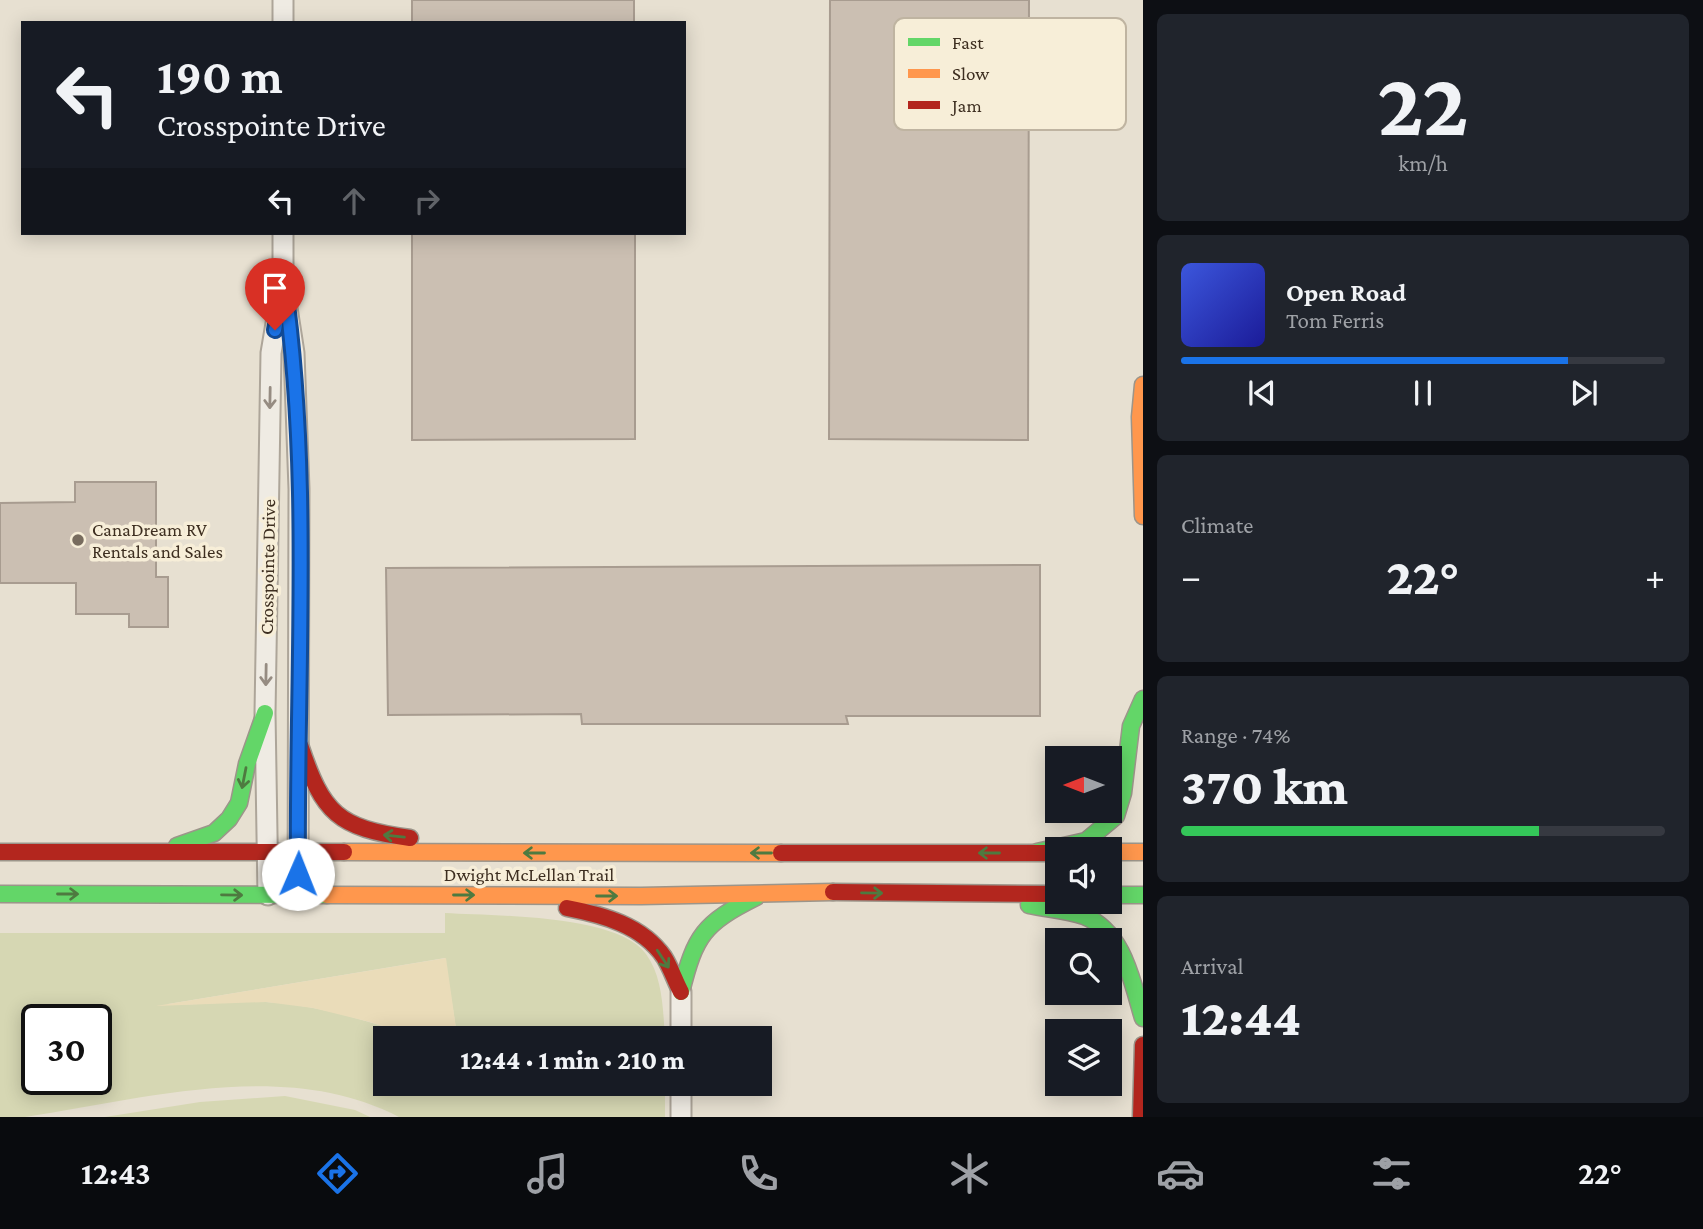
<!DOCTYPE html>
<html lang="en">
<head>
<meta charset="utf-8">
<style>
	body { margin:0; font-family:"Crimson Pro",serif; background:#20242c; color:#f1f3f6; height:100vh; display:flex; flex-direction:column; font-size:26px; white-space:nowrap }
	* { box-sizing:border-box; margin:0 }
	p { font-size:23px; color:#9ea1a6 }
	.icon { flex:none; width:38px; height:38px; fill:none; stroke:currentColor; stroke-width:2; stroke-linecap:round; stroke-linejoin:round }
	.map { position:relative; flex:1; overflow:hidden }
	.details { display:flex; flex-direction:column; gap:14px; padding:14px; background:#0d0f14; width:560px }
	.details>* { flex:none }
	.banner { position:absolute; left:21px; top:21px; width:665px; height:214px; border-radius:0px; box-shadow:0 4px 18px #0003; background:#171b24; color:#f1f3f6; overflow:hidden }
	.needle { width:46px; rotate:270deg }
	.buttons { position:absolute; left:1045px; top:746px; display:grid; gap:14px }
	.buttons a { display:grid; place-items:center; width:77px; height:77px; border-radius:0px; background:#171b24; box-shadow:0 4px 18px #0003; font-size:35px }
	.speed { position:absolute; left:21px; top:1004px; display:flex; gap:14px; font-size:35px; font-weight:700; text-align:center }
	.speed>* { display:grid; place-content:center; width:91px; height:91px; border-radius:50%; background:#171b24; box-shadow:0 4px 18px #0003; line-height:1 }
	.speed .limit { border:4px solid #111; border-radius:10px; background:#fff; color:#111 }
	.pin { position:absolute; display:grid; place-items:center; width:60px; height:60px; color:#fff; margin:-72px -30px; border-radius:50% 50% 50% 0; rotate:-45deg; box-shadow:0 0 7px #0007 }
	.pin .icon { rotate:45deg }
	.me { position:absolute; width:77px; margin:-38px; rotate:1deg; stroke-linejoin:round; filter:drop-shadow(0 0 5px #0008) }
	.turn { display:flex; align-items:center; gap:24px; height:147px; padding:0 21px; font-size:32px }
	.turn .icon { width:91px; height:91px; stroke-width:2.5 }
	.turn b { display:block; font-size:49px; line-height:60px }
	.lanes { display:flex; align-items:center; height:66px; padding:0 21px; background:#0003; justify-content:center; gap:35px; direction:ltr }
	.lanes .off { opacity:.35 }
	.big { font-size:52px; font-weight:800; line-height:1.1 }
	.details .card { flex:1; display:flex; flex-direction:column; justify-content:center; gap:10px; min-width:0; padding:0 24px; border-radius:10px; background:#20242c }
	.details .dial { align-items:center; gap:0 }
	.dial b { font-size:91px; line-height:1 }
	.song { display:flex; align-items:center; gap:21px }
	.cover { width:84px; height:84px; border-radius:10px; background:linear-gradient(135deg,hsl(230 70% 55%),hsl(240 70% 35%)) }
	.played { height:7px; border-radius:4px; background:linear-gradient(90deg,#1a73e8 80%,#363941 80%) }
	.keys { display:flex; justify-content:space-around; direction:ltr }
	.heat { display:flex; justify-content:space-between; align-items:center; font-size:38px; direction:ltr }
	.charge { height:10px; border-radius:5px; background:linear-gradient(90deg,#34c759 74%,#363941 0) }
	.trip { position:absolute; left:373px; top:1026px; width:399px; height:70px; border-radius:0px; background:#171b24; box-shadow:0 4px 18px #0003; font-weight:800; line-height:70px; text-align:center }
	.menu { display:flex; height:112px; justify-content:space-around; align-items:center; background:#090b0e; color:#9ea1a6 }
	.menu .icon { width:49px; height:49px }
	.menu .on { color:#1a73e8 }
	.menu b { font-size:32px; color:#f1f3f6 }
	main { display:flex; flex:1; min-height:0 }
	.map>svg:first-child { display:block }
	.green { fill:#d6d7b3; fill-rule:evenodd }
	.sand { fill:#eadcb9 }
	.building { fill:#cbbfb2; stroke:#a89c90; stroke-width:2 }
	.lines { fill:none; stroke-linecap:round; stroke-linejoin:round }
	.street-casing { stroke:#ada599; stroke-width:23 }
	.fast-casing { stroke:#9c958a; stroke-width:19 }
	.slow-casing { stroke:#9c958a; stroke-width:19 }
	.jam-casing { stroke:#9c958a; stroke-width:19 }
	.street { stroke:#efebe3; stroke-width:19 }
	.fast { stroke:#63d668; stroke-width:16 }
	.slow { stroke:#ff974d; stroke-width:16 }
	.jam { stroke:#b3261e; stroke-width:16 }
	.oneway { stroke:#968c82 }
	.oneway2 { stroke:#4e7a40 }
	.route-casing { stroke:#114b97; stroke-width:18 }
	.route { stroke:#1a73e8; stroke-width:12 }
	.poi-dot { fill:#786c5e; stroke:#f7eed8; stroke-width:2.5 }
	.labels { text-anchor:middle; stroke-width:7; stroke-linejoin:round; paint-order:stroke }
	.poi-label { font-size:19px; fill:#3d2e20; stroke:#f7eed8; text-anchor:start }
	.street-label { font-size:19px; fill:#3d2e20; stroke:#f7eed8 }
	.key { fill:#f7eed8; stroke:#bfb4a1; stroke-width:2 }
	.key-label { font-size:19px; fill:#3d2e20 }
</style>
</head>
<body>
<main>
<div class="map">
<svg width="1143" height="1117" viewBox="0 0 1143 1117">
	<rect width="100%" height="100%" fill="#e7e0d1"/>
	<!-- green -->
	<g class="green">
		<path d="M445,913c48,3 172,1 201,41 17,23 17,57 19,84h-222l14,-3 -12,-77 -277,46c32,2 65,-4 97,-2 53,3 104,19 153,36h-33v45h280v34h-266c-114,-59 -253,-18 -374,0h-25v-184h445zM37,1020h59v60h-59z"/>
		<polygon points="285,1096 355,1110 370,1117 105,1117 200,1102"/>
	</g>
	<!-- sand -->
	<polygon class="sand" points="446,958 457,1035 418,1038 370,1022 313,1008 266,1002 156,1006"/>
	<!-- building -->
	<g class="building">
		<rect x="412" y="0" width="222" height="23"/>
		<polygon points="830,0 1029,0 1028,440 829,439"/>
		<polygon points="412,233 635,233 635,439 412,440"/>
		<polygon points="75,482 156,482 156,577 168,577 168,627 129,627 129,614 76,614 76,583 0,583 0,503 75,502"/>
		<polygon points="1040,565 1040,716 846,716 848,724 582,724 581,714 388,715 386,568"/>
	</g>
	<g class="lines">
		<defs>
			<g id="street">
				<polyline points="283,0 283,23"/>
				<polyline points="283,233 283,282 294,353 299,489 298,895"/>
				<polyline points="268,895 265,713 271,353 280,300"/>
				<polyline points="681,992 681,1038"/>
				<polyline points="681,1083 681,1117"/>
			</g>
			<g id="fast">
				<polyline points="177,846 214,833 229,819 239,803 247,764 265,713"/>
				<polyline points="1037,852 1086,841 1116,816 1123,793 1131,726 1143,699"/>
				<polyline points="0,894 327,895"/>
				<polyline points="1110,895 1143,895"/>
				<path d="M1029,905c18,4 37,5 55,11 40,16 48,66 59,102"/>
				<path d="M681,992c14,-57 23,-69 75,-95"/>
			</g>
			<g id="slow">
				<polyline points="1143,385 1140,417 1143,516"/>
				<polyline points="344,852 781,853"/>
				<polyline points="1110,852 1143,852"/>
				<polyline points="327,895 641,896 833,892"/>
			</g>
			<g id="jam">
				<path d="M300,745c23,69 38,83 110,93"/>
				<polyline points="0,852 344,852"/>
				<polyline points="781,853 1057,853"/>
				<polyline points="833,892 1057,894"/>
				<path d="M567,908c36,7 75,17 97,49 7,11 11,24 17,35"/>
				<polyline points="1141,1117 1143,1045"/>
			</g>
		</defs>
		<!-- street casing -->
		<use href="#street" class="street-casing"/>
		<!-- fast casing -->
		<use href="#fast" class="fast-casing"/>
		<!-- slow casing -->
		<use href="#slow" class="slow-casing"/>
		<!-- jam casing -->
		<use href="#jam" class="jam-casing"/>
		<!-- street -->
		<use href="#street" class="street"/>
		<!-- fast -->
		<use href="#fast" class="fast"/>
		<!-- slow -->
		<use href="#slow" class="slow"/>
		<!-- jam -->
		<use href="#jam" class="jam"/>
	</g>
	<!-- one-way arrows -->
	<defs><path id="oneway-shaft" d="M-6 0H5M1.5-3L5.5 0L1.5 3" fill="none" stroke-width="1.6" stroke-linecap="round" stroke-linejoin="round" transform="scale(1.75)"/></defs>
	<g class="oneway">
		<use href="#oneway-shaft" transform="translate(270 398) rotate(91)"/>
		<use href="#oneway-shaft" transform="translate(266 675) rotate(91)"/>
	</g>
	<g class="oneway2">
		<use href="#oneway-shaft" transform="translate(244 778) rotate(101)"/>
		<use href="#oneway-shaft" transform="translate(394 836) rotate(-174)"/>
		<use href="#oneway-shaft" transform="translate(534 853) rotate(180)"/>
		<use href="#oneway-shaft" transform="translate(761 853) rotate(-180)"/>
		<use href="#oneway-shaft" transform="translate(989 853) rotate(-180)"/>
		<use href="#oneway-shaft" transform="translate(872 893) rotate(1)"/>
		<use href="#oneway-shaft" transform="translate(68 894)"/>
		<use href="#oneway-shaft" transform="translate(232 895) rotate(1)"/>
		<use href="#oneway-shaft" transform="translate(464 895)"/>
		<use href="#oneway-shaft" transform="translate(607 896)"/>
		<use href="#oneway-shaft" transform="translate(663 959) rotate(57)"/>
	</g>
	<g class="lines">
		<defs>
			<path id="route" d="M275,330l9,-48c28,195 12,395 14,592"/>
		</defs>
		<!-- route casing -->
		<use href="#route" class="route-casing"/>
		<!-- route -->
		<use href="#route" class="route"/>
	</g>
	<!-- markers -->
	<circle class="poi-dot" cx="78" cy="540" r="7"/>
	<g class="labels">
		<!-- poi labels -->
		<g class="poi-label">
			<text x="92" y="536">CanaDream RV<tspan x="92" dy="22">Rentals and Sales</tspan></text>
		</g>
		<!-- street labels -->
		<g class="street-label">
			<text transform="translate(267 567) rotate(-89)" y="7">Crosspointe Drive</text>
			<text x="529" y="881">Dwight McLellan Trail</text>
		</g>
	</g>
	<!-- legend -->
	<rect x="894" y="18" width="232" height="112" rx="10" class="key"/>
	<rect x="908" y="38" width="32" height="8" fill="#63d668"/>
	<rect x="908" y="69" width="32" height="9" fill="#ff974d"/>
	<rect x="908" y="101" width="32" height="8" fill="#b3261e"/>
	<g class="key-label">
		<text x="952" y="49">Fast</text>
		<text x="952" y="80">Slow</text>
		<text x="952" y="112">Jam</text>
	</g>
</svg>
<div class="buttons">
<a><svg class="needle" viewBox="-14 -14 28 28"><path d="M0-13l5 13h-10z" fill="#e53935"/><path d="M0 13l5-13h-10z" fill="#9ea1a6"/></svg></a>
<a><svg class="icon" aria-label="sound" viewBox="0 0 24 24"><path d="M4 9h4l5-4v14l-5-4H4zM17 9q2 3 0 6"/></svg></a>
<a><svg class="icon" aria-label="search" viewBox="0 0 24 24"><circle cx="10" cy="10" r="6"/><path d="M15 15l6 6"/></svg></a>
<a><svg class="icon" aria-label="layers" viewBox="0 0 24 24"><path d="M12 4l9 5-9 5-9-5zM3 14l9 5 9-5"/></svg></a>
</div>
<div class="speed"><div class="limit">30</div></div>
<div class="pin" style="left:275px;top:330px;background:#d93025"><svg class="icon" aria-label="arrive" viewBox="0 0 24 24"><path d="M6 21V4h12l-3 4 3 4H6"/></svg></div>
<svg class="me" style="left:298px;top:874px" viewBox="-20 -20 40 40"><circle r="19" fill="#fff"/><path d="M0-13L10 11 0 6-10 11z" fill="#1a73e8"/></svg>
<div class="trip">12:44 · 1 min · 210 m</div>
<div class="banner">
<div class="turn"><svg class="icon" aria-label="left" viewBox="0 0 24 24"><path d="M17 20v-9H6M10 6l-5 5 5 5"/></svg><div><b>190 m</b>Crosspointe Drive</div></div>
<div class="lanes"><svg class="icon" aria-label="left" viewBox="0 0 24 24"><path d="M17 20v-9H6M10 6l-5 5 5 5"/></svg><svg class="icon off" aria-label="ahead" viewBox="0 0 24 24"><path d="M12 20V5M6 11l6-6 6 6"/></svg><svg class="icon off" aria-label="right" viewBox="0 0 24 24"><path d="M7 20v-9h11M14 6l5 5-5 5"/></svg></div>
</div>
</div>
<section class="details">
<div class="card dial"><b>22</b><p>km/h</p></div>
<div class="card">
<div class="song"><i class="cover"></i><div><b>Open Road</b><p>Tom Ferris</p></div></div>
<div class="played"></div>
<div class="keys"><svg class="icon" aria-label="previous" viewBox="0 0 24 24"><path d="M18 5L8 12l10 7zM5 5v14"/></svg><svg class="icon" aria-label="pause" viewBox="0 0 24 24"><path d="M8 5v14M16 5v14"/></svg><svg class="icon" aria-label="next" viewBox="0 0 24 24"><path d="M6 5l10 7-10 7zM19 5v14"/></svg></div>
</div>
<div class="card"><p>Climate</p>
<div class="heat"><a>−</a><b class="big">22°</b><a>+</a></div>
</div>
<div class="card"><p>Range · 74%</p><b class="big">370 km</b><div class="charge"></div></div>
<div class="card"><p>Arrival</p><b class="big">12:44</b></div>
</section>
</main>
<nav class="menu">
<b>12:43</b>
<svg class="icon on" aria-label="directions" viewBox="0 0 24 24"><path d="M12 3l9 9-9 9-9-9zM9 14v-3h6M13 9l2 2-2 2"/></svg>
<svg class="icon" aria-label="music" viewBox="0 0 24 24"><path d="M9 18V5l10-2v13"/><circle cx="6" cy="18" r="3"/><circle cx="16" cy="16" r="3"/></svg>
<svg class="icon" aria-label="phone" viewBox="0 0 24 24"><path d="M5 4h4l2 5-3 2q2 4 5 5l2-3 5 2v4C11 20 4 13 5 4z"/></svg>
<svg class="icon" aria-label="climate" viewBox="0 0 24 24"><path d="M12 3v18M4 7l16 10M4 17L20 7"/></svg>
<svg class="icon" aria-label="car" viewBox="0 0 24 24"><path d="M5 17H2v-5l4-1 3-4h7l3 4 3 1v5h-3M9 17h6M6 11h13"/><circle cx="7" cy="17" r="2"/><circle cx="17" cy="17" r="2"/></svg>
<svg class="icon" aria-label="filters" viewBox="0 0 24 24"><path d="M4 7h16M4 17h16"/><circle cx="9" cy="7" r="2"/><circle cx="15" cy="17" r="2"/></svg>
<b>22°</b>
</nav>
</body>
</html>
